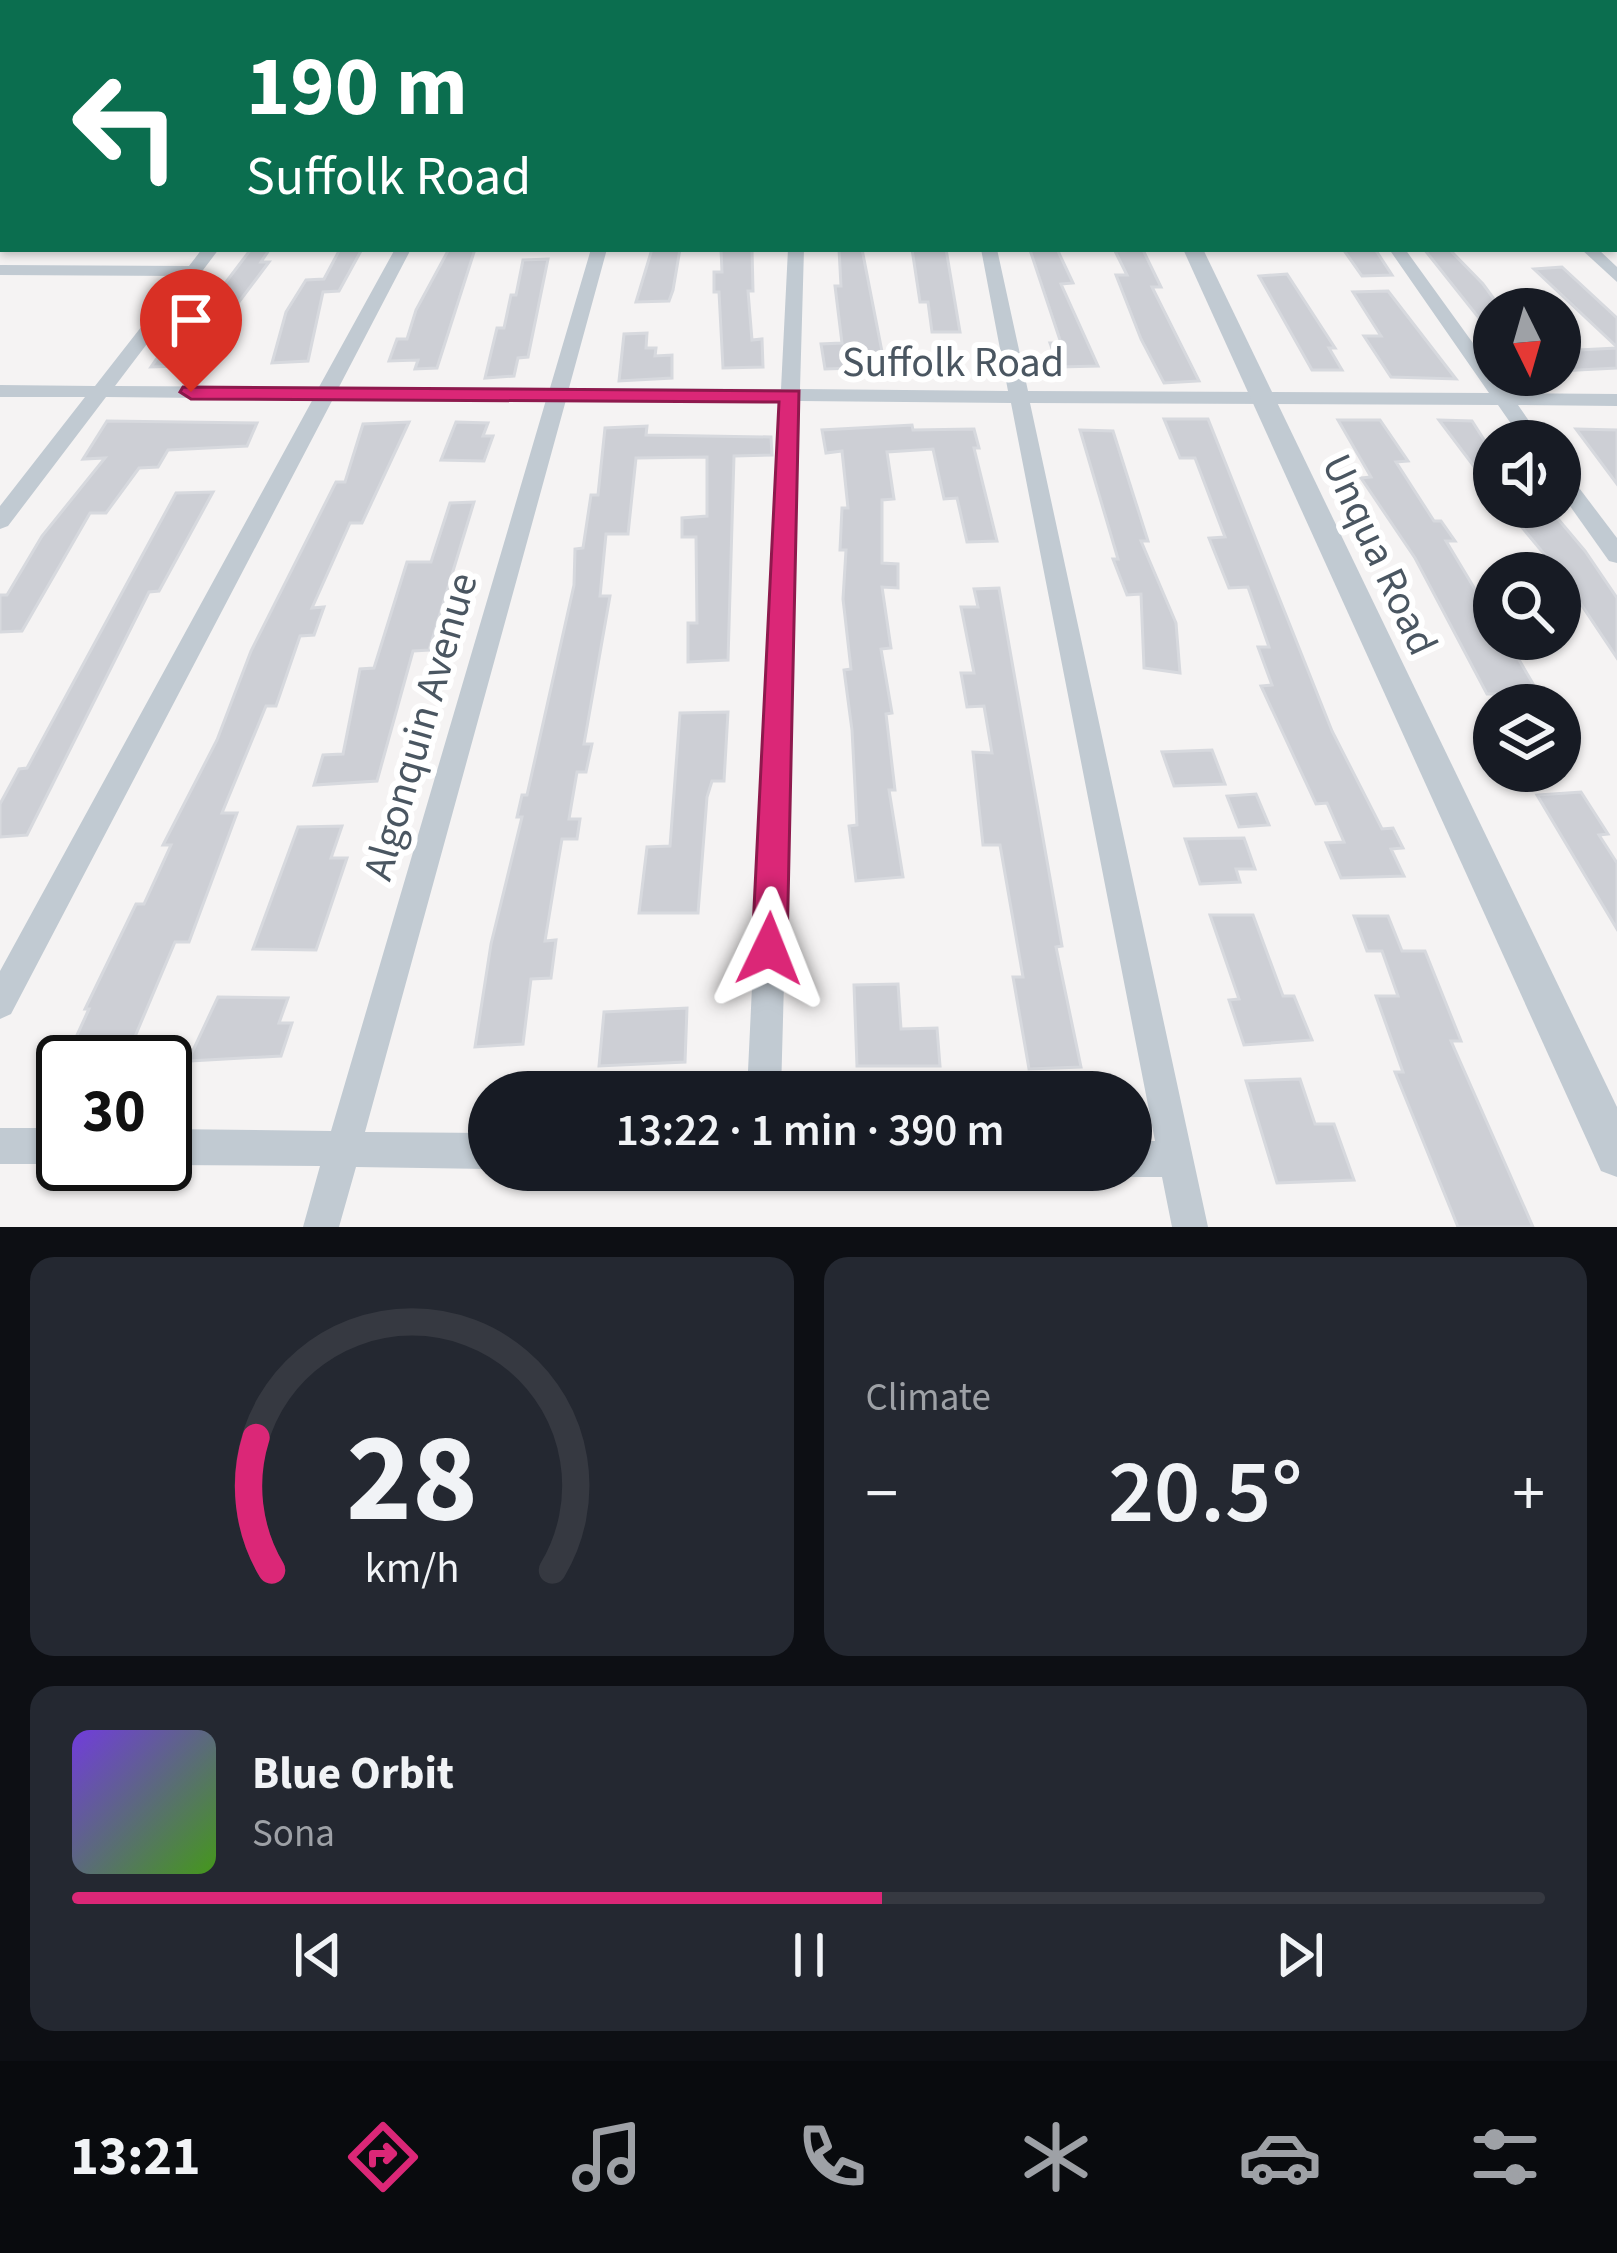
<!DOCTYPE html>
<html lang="en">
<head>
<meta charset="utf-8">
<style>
	body { margin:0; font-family:"Source Sans 3",sans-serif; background:#242831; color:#f1f3f6; height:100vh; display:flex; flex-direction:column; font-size:45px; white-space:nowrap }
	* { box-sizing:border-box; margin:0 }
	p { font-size:39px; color:#9ea1a6 }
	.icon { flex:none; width:66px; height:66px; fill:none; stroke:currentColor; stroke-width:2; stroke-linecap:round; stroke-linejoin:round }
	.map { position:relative; height:1227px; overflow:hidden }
	.side { display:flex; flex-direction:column; gap:30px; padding:30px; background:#0d0f14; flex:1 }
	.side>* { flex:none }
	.top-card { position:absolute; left:0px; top:0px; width:1617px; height:252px; box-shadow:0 3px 9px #0004; background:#0b6e4f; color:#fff; overflow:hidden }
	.needle { width:78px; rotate:175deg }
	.fabs { position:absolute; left:1473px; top:288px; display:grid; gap:24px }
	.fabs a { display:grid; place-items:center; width:108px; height:108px; border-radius:50%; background:#171b24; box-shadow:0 3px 9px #0004; font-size:60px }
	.speed { position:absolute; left:36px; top:1035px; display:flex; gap:24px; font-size:60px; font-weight:700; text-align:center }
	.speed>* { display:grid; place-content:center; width:156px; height:156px; border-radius:50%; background:#171b24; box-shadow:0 3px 9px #0004; line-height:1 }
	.speed .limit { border:6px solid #111; border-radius:18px; background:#fff; color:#111 }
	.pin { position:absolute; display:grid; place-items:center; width:102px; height:102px; color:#fff; margin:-123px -51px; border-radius:50% 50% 50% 0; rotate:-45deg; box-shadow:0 0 12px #0007 }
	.pin .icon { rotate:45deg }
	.me { position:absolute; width:132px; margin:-66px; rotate:2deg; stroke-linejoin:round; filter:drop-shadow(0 0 9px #0008) }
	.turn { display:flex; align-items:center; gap:42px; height:252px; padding:0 48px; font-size:54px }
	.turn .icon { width:156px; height:156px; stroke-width:2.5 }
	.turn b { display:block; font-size:84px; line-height:102px }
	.big { font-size:90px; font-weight:600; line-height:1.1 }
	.side .tile { flex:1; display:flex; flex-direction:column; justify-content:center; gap:18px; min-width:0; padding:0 42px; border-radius:24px; background:#242831 }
	.side .dial { align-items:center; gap:0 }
	.dial svg { height:312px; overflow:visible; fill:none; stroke:#363941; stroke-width:7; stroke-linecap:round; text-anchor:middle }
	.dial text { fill:#f1f3f6; stroke:none }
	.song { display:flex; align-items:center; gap:36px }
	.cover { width:144px; height:144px; border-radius:18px; background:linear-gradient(135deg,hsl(260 70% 55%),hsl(100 70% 35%)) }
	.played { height:12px; border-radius:6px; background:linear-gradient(90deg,#db2777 55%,#363941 55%) }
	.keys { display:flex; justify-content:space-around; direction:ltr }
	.heat { display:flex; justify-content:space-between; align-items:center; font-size:66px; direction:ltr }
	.side .tiles { flex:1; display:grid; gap:30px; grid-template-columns:1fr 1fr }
	.tile:last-child { grid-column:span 2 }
	.trip { position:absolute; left:468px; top:1071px; width:684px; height:120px; border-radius:60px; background:#171b24; box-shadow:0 3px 9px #0004; font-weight:600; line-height:120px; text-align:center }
	.tabs { display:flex; height:192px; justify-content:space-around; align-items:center; background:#090b0e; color:#9ea1a6 }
	.tabs .icon { width:84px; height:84px }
	.tabs .active { color:#db2777 }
	.tabs b { font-size:54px; color:#f1f3f6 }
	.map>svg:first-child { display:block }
	.green { fill:#c3f1d5 }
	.building { fill:#cdcfd5; stroke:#d7d9de; stroke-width:3 }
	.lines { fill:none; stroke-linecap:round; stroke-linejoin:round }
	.minor { fill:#c1cad2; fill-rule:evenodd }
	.tertiary { fill:#c1cad2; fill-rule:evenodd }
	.route { fill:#db2777; stroke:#8e194d; stroke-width:3 }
	.labels { text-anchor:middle; stroke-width:12; stroke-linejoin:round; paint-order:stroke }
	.street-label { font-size:42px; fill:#4a5661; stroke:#fff }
</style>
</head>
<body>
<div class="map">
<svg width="1617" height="1227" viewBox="0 0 1617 1227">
	<rect width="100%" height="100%" fill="#f5f3f3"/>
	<!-- green -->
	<polygon class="green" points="781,0 1352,0 1355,3 781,3"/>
	<!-- building -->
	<g class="building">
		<polygon points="251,249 269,250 261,262 269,262 208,343 226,343 213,365 151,367 173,335 186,335"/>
		<polygon points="340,249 362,249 339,291 323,292 308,361 272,363 286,312 306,280 324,279"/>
		<polygon points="449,249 475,249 437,368 415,369 418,360 389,361 397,339 407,339 416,310"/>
		<polygon points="652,249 680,249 673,290 669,301 636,302"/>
		<polygon points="721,249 752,249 753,291 748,291 752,340 762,339 763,367 723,368 719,292 714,292 714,272 722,272"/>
		<polygon points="839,249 862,249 885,367 825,369 821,344 842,343 835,286 841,286"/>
		<polygon points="912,249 946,249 960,332 932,332 928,302 920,302"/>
		<polygon points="1057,249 1073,283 1061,284 1098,366 1059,367 1050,343 1061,343 1030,250"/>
		<polygon points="1343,249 1375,249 1392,275 1362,276"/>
		<polygon points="1424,249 1449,249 1483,284 1494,299 1494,337"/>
		<polygon points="1143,250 1161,287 1152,287 1199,381 1164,383 1141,339 1116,275 1127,275 1115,251"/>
		<polygon points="548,259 528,357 518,358 514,376 485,378 497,328 504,328 511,295 516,295 523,260"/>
		<polygon points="1562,267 1617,318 1617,347 1534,269"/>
		<polygon points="1287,274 1335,348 1329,348 1342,370 1312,370 1259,276"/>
		<polygon points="1388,291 1456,379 1391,377 1364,336 1381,336 1353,292"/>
		<polygon points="647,333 646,348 656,348 655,356 672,355 672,378 619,381 624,334"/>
		<polygon points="1617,348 1617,368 1560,371 1560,351"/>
		<polygon points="1164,419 1208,419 1332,731 1382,829 1393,828 1403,848 1391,849 1404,876 1341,878 1326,843 1344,842 1327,803 1316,804 1261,686 1272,685 1258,647 1269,647 1248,587 1229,588 1209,538 1225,537 1195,458 1180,458"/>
		<polygon points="1338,420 1380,420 1408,461 1396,462 1434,521 1441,521 1455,541 1446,541 1494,621 1494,639 1508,641 1539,694 1487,694 1415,558 1361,478 1371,477"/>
		<polygon points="1439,420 1472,421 1488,446 1494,446 1494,493"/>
		<polygon points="107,421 257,423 247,446 168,450 158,467 139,468 106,513 90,513 22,631 0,632 0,595 7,595 42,536 105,458 83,459"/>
		<polygon points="409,422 362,523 350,523 312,608 324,607 314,635 300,636 276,706 266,706 222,813 237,813 189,942 175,942 131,1046 116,1047 109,1060 82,1060 88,1046 72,1046 89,1009 85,1009 136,904 144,904 171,845 163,845 217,740 251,651 336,482 345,482 363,424"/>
		<polygon points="456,422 488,423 483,436 493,436 484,461 441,460"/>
		<polygon points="912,425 913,430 974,429 979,448 974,448 997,541 967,542 957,498 944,499 933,449 887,452 894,499 882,500 882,563 898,564 898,588 882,587 891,648 881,649 892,713 886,714 895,790 889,790 903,877 856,881 849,826 857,825 852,730 844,670 851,669 843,599 846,550 840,550 842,508 848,508 842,451 826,453 822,430"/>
		<polygon points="647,426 646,435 771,437 772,455 734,456 728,660 688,662 688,623 697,623 696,537 682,537 682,518 707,516 707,457 636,458 628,534 606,534 600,596 610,596 584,744 592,744 586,772 577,772 569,819 580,819 577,839 562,839 555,880 545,941 556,940 551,978 531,979 523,1044 475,1047 491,944 522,817 517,817 522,795 527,795 574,585 575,549 583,548 591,495 598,495 605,428"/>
		<polygon points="1576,429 1617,430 1617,484"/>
		<polygon points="1080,430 1113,431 1148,541 1141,541 1176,623 1180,673 1144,668 1141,594 1127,595 1113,559 1118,559"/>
		<polygon points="213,492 159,591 149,592 27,835 0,837 0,804 19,769 27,768 176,493"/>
		<polygon points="474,502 429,650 413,651 377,781 314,785 323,755 343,754 360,669 374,668 407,562 431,562 450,503"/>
		<polygon points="1505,507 1548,507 1585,551 1617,598 1617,658 1560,573"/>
		<polygon points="999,588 1062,946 1056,947 1081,1067 1029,1069 1013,977 1023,977 1000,845 983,845 973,752 992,753 984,706 967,707 961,673 974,673 961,607 978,607 974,589"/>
		<polygon points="728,712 724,781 712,781 707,797 698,913 639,913 647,847 670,846 680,713"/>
		<polygon points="1212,750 1225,784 1174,786 1162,752"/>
		<polygon points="1581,792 1608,834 1599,835 1617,863 1617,929 1537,795"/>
		<polygon points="1256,794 1269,825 1239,827 1227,796"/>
		<polygon points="342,826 331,858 347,858 316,950 253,949 298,827"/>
		<polygon points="1244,838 1255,869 1236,869 1240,882 1200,884 1185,839"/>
		<polygon points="1210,915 1253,915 1283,996 1294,996 1312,1040 1244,1045 1229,1000 1239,999"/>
		<polygon points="1354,916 1388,916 1402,951 1425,951 1461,1041 1451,1041 1533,1227 1458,1227 1395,1072 1403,1072 1376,996 1398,996 1382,951 1367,951"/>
		<polygon points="898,984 901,1029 937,1028 940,1066 857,1066 854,985"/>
		<polygon points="218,997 288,998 279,1023 292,1023 281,1056 188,1061"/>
		<polygon points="687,1008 685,1062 599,1066 604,1012"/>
		<polygon points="1300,1079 1315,1124 1334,1124 1354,1180 1277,1183 1246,1081"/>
	</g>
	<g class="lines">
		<!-- minor -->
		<g class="minor">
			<polygon points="324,0 336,0 323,3"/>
			<polygon points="764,0 776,0 777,3 765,3"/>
			<polygon points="1357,0 1369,0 1371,3 1359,3"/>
			<rect x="0" y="33" width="3" height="8"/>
			<rect x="1614" y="36" width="3" height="8"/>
			<rect x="0" y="97" width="3" height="8"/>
			<polygon points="1614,105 1617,106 1617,115 1614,114"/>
			<rect x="0" y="173" width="3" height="8"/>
			<polygon points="202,249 219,249 115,386 319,387 395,249 411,249 339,387 550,388 591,249 607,249 569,388 781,389 788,249 804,249 800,389 1008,391 981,249 997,249 1028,391 1489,393 1389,249 1405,249 1509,393 1617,394 1617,406 1518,405 1543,441 1523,441 1498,405 1030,403 1208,1227 1172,1227 1162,1177 1131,1177 1118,1170 1131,1170 1131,1141 1155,1141 1011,403 800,401 781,1092 747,1092 780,401 566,400 365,1132 489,1133 489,1169 356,1167 339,1227 303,1227 320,1166 165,1165 165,1129 331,1131 546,400 333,399 11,1014 0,1019 0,971 313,399 106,397 8,526 0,529 0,506 85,397 0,397 0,385 95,386 181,276 0,275 0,265 189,266"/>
			<polygon points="1581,249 1598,249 1617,267 1617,282"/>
			<polygon points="1560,470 1567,472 1617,538 1617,563 1609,561 1560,492"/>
			<rect x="0" y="1128" width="63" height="36"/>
		</g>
		<!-- tertiary -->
		<polygon class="tertiary" points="1183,249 1203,249 1617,1107 1617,1177 1601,1171"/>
	</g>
	<!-- route -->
	<polygon class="route" points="183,387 799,391 787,949 782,961 769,966 757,961 752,949 779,402 191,399 180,392"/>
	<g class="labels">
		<!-- street labels -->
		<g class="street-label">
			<text x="953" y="376">Suffolk Road</text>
			<text transform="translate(1381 554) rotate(65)" y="15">Unqua Road</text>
			<text transform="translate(419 726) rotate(-74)" y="15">Algonquin Avenue</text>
		</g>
	</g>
</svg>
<div class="fabs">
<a><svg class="needle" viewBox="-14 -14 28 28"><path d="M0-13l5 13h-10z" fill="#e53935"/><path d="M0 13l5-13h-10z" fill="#9ea1a6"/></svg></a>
<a><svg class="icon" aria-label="sound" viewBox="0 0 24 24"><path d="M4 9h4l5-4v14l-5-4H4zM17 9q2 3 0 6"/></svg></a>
<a><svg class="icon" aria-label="search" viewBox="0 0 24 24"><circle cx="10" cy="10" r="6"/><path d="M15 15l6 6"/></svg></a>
<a><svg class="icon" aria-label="layers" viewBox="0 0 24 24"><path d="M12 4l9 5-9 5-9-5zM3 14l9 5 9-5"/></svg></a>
</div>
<div class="speed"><div class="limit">30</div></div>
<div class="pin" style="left:191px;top:392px;background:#d93025"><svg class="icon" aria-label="arrive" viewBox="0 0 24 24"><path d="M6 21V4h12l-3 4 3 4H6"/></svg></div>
<svg class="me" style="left:769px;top:949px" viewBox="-20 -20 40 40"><path d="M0-17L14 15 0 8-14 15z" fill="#db2777" stroke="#fff" stroke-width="4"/></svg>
<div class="trip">13:22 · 1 min · 390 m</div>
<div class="top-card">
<div class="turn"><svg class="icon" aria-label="left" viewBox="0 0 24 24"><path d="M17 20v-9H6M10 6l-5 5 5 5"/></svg><div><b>190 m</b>Suffolk Road</div></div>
</div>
</div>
<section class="side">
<div class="tiles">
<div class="tile dial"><svg viewBox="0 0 100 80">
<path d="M14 69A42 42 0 1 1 86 69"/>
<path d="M14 69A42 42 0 0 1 10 35" stroke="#db2777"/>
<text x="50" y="56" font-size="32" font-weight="700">28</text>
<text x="50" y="72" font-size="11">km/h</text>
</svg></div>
<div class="tile"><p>Climate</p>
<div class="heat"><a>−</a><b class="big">20.5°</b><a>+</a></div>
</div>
<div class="tile">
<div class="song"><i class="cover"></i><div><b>Blue Orbit</b><p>Sona</p></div></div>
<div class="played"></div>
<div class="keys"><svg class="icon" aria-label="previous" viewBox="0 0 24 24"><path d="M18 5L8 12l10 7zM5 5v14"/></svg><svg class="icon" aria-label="pause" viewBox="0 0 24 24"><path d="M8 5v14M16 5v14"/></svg><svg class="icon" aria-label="next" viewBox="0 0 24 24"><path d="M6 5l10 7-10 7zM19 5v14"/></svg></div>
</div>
</div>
</section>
<nav class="tabs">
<b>13:21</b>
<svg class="icon active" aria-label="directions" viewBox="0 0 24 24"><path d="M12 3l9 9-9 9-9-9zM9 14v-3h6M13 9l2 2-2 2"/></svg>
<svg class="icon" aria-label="music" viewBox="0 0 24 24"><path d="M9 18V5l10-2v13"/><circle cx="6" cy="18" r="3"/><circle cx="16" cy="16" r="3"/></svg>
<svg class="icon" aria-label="phone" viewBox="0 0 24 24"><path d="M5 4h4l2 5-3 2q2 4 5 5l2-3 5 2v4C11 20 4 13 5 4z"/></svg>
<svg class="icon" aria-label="climate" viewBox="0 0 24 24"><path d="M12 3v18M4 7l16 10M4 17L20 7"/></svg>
<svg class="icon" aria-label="car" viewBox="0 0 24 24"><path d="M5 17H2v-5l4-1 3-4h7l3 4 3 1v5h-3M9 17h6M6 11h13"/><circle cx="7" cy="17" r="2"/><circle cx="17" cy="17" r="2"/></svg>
<svg class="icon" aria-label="filters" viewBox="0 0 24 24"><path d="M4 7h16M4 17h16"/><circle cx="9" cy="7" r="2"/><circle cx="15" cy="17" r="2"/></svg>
</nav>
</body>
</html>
